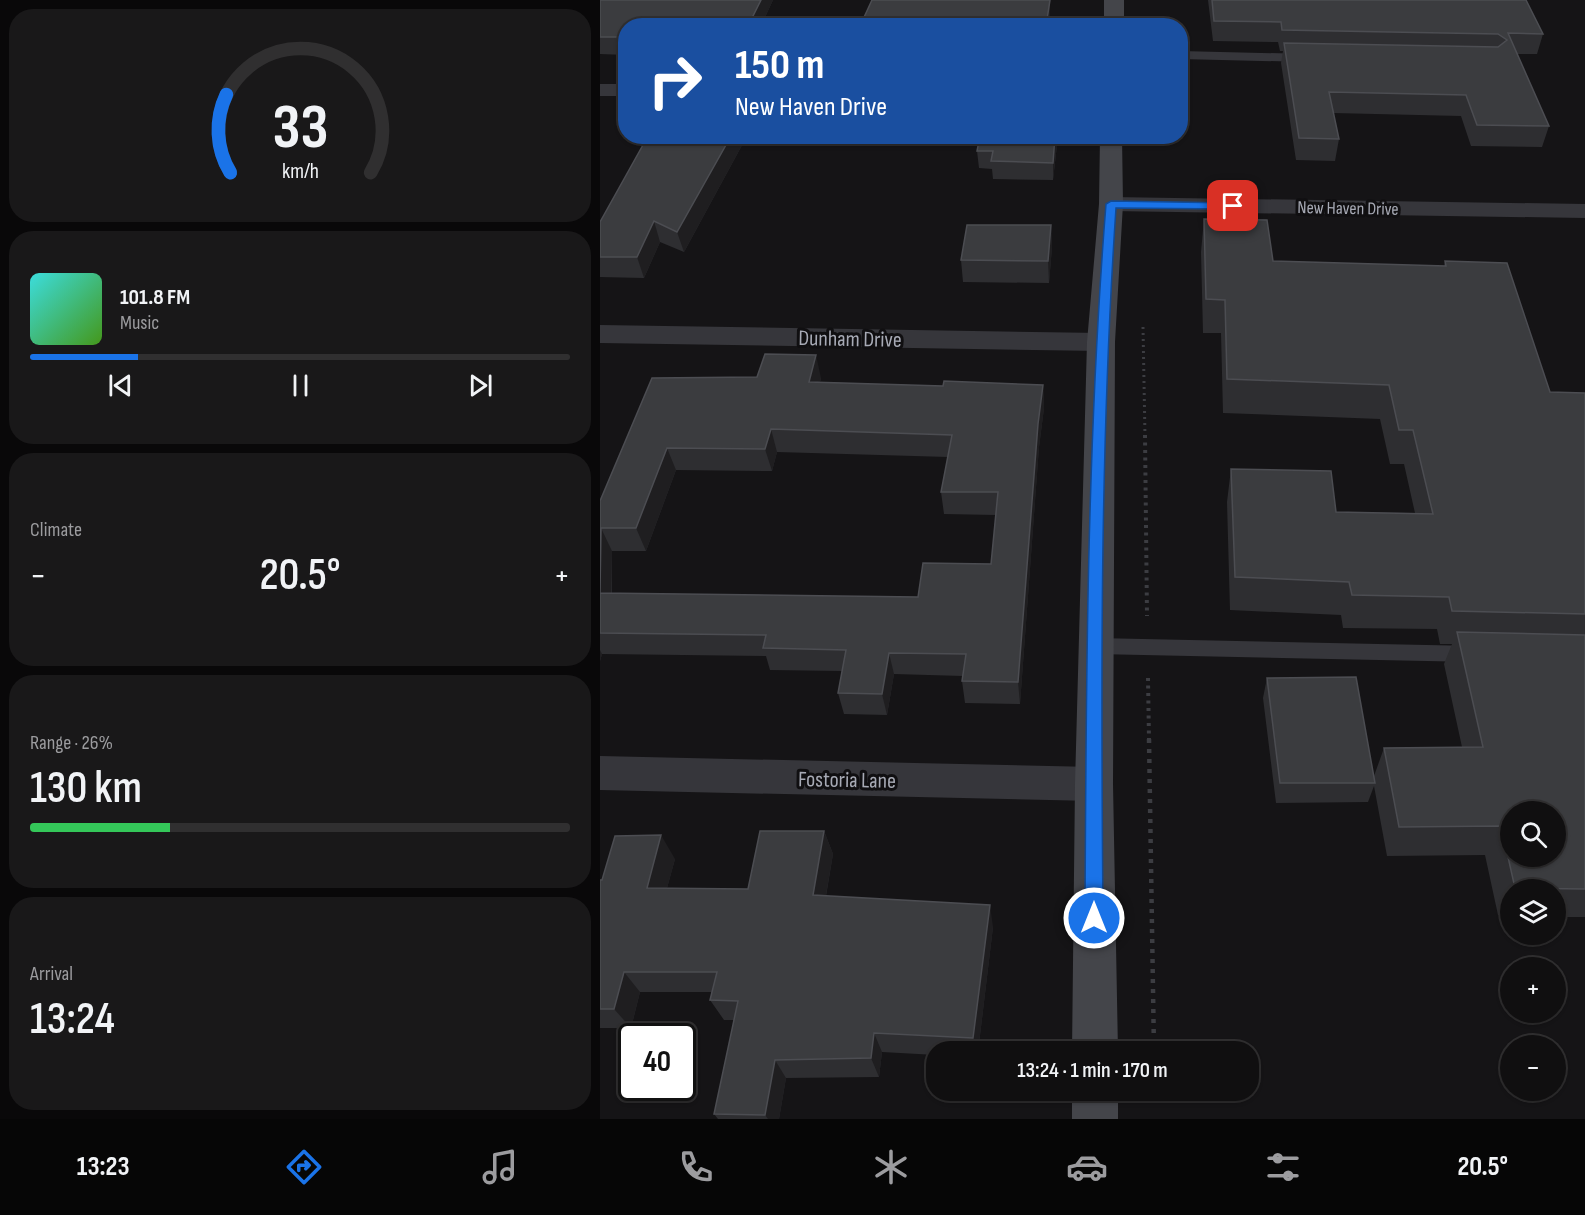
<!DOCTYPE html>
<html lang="en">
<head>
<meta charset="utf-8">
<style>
	body { margin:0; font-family:"Sofia Sans Condensed",sans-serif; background:#191819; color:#f1f3f6; height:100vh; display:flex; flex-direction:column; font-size:22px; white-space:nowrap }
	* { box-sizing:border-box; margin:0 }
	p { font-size:20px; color:#9c9c9f }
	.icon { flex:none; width:33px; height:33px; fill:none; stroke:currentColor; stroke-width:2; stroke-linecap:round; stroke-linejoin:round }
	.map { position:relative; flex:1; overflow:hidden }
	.side { display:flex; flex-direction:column; gap:9px; padding:9px; background:#090809; width:600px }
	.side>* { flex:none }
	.hud { position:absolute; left:18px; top:18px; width:570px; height:126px; border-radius:24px; box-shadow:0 2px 4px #0004,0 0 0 2px #302f30; background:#1a4fa0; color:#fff; overflow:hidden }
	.buttons { position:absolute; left:900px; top:801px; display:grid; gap:12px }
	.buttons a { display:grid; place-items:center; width:66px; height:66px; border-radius:50%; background:#100f10; box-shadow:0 2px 4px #0004,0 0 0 2px #302f30; font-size:30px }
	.speed { position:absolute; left:18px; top:1023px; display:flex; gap:12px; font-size:30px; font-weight:700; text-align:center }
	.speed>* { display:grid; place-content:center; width:78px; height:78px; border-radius:50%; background:#100f10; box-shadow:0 2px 4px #0004,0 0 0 2px #302f30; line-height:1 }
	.speed .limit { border:3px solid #111; border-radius:9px; background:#fff; color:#111 }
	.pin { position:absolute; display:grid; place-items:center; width:51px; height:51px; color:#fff; margin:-26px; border-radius:12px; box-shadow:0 3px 9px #0006 }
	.me { position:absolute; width:66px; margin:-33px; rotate:0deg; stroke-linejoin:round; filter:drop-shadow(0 0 4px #0008) }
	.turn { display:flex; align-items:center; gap:21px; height:126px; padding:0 18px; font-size:27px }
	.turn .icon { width:78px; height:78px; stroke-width:2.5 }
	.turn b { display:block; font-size:42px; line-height:51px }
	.big { font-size:45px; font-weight:600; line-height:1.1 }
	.side .tile { flex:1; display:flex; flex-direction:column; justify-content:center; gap:9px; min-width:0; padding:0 21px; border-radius:24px; background:#191819 }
	.side .dial { align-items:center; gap:0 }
	.dial svg { height:156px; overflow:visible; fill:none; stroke:#302f30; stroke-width:7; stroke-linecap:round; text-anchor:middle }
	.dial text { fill:#f1f3f6; stroke:none }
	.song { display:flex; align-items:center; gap:18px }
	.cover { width:72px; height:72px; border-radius:9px; background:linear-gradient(135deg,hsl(180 70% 55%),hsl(100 70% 35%)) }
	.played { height:6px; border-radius:3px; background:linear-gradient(90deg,#1a73e8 20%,#302f30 20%) }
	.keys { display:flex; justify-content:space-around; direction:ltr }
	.heat { display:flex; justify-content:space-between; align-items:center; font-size:33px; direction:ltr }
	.charge { height:9px; border-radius:4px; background:linear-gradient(90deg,#34c759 26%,#302f30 0) }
	.trip { position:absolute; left:326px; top:1041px; width:333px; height:60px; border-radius:24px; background:#100f10; box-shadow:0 2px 4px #0004,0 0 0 2px #302f30; font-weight:600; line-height:60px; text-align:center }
	.tab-bar { display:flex; height:96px; justify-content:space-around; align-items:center; background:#060606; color:#9c9c9f }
	.tab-bar .icon { width:42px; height:42px }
	.tab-bar .selected { color:#1a73e8 }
	.tab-bar b { font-size:27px; color:#f1f3f6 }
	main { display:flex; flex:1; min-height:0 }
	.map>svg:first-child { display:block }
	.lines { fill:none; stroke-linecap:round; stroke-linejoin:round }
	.path-far2 { stroke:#3c3d42; stroke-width:3; stroke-dasharray:2 4; stroke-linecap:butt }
	.path-far1 { stroke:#3c3d42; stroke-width:4; stroke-dasharray:3 4.5; stroke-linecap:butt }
	.path { stroke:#3c3d42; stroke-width:4.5; stroke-dasharray:4 6; stroke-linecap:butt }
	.lane { fill:#36363b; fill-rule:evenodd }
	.street { fill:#36363b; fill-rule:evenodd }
	.secondary { fill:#44454a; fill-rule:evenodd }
	.wall { fill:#2e2e31; fill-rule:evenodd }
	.shaded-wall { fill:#1f1e20 }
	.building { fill:#3b3c3f; stroke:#4c4d52; stroke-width:1.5; fill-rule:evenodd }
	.route { fill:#1a73e8; stroke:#114b97; stroke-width:1.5 }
	.labels { text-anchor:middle; stroke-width:6; stroke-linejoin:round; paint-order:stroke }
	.far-street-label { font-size:18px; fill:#a7aab5; stroke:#100f11 }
	.street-label { font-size:22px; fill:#a7aab5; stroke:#100f11 }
</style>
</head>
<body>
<main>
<section class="side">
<div class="tile dial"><svg viewBox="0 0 100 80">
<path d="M14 69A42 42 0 1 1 86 69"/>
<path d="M14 69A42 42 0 0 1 12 29" stroke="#1a73e8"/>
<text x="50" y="56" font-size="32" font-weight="700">33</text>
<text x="50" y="72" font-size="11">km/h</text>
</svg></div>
<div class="tile">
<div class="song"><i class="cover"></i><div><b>101.8 FM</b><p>Music</p></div></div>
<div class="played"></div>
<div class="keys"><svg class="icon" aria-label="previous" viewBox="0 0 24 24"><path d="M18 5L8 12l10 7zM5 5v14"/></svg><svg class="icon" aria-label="pause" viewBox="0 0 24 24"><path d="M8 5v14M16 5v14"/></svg><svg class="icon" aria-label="next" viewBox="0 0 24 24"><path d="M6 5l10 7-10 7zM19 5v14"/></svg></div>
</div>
<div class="tile"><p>Climate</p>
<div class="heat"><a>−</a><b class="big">20.5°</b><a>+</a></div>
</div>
<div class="tile"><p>Range · 26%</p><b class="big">130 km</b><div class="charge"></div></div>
<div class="tile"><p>Arrival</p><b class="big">13:24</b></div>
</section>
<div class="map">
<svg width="985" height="1119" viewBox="0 0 985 1119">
	<rect width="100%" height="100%" fill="#151416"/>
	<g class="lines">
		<!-- path-far2 -->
		<polyline class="path-far2" points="543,327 545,437"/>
		<!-- path-far1 -->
		<g class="path-far1">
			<polyline points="545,435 547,616"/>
			<polyline points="548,678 549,740"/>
		</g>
		<!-- path -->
		<g class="path">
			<polyline points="549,739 554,1052"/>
			<polyline points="553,1090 553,1097"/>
		</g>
		<!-- lane -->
		<g class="lane">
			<polygon points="580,51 708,54 714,58 708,62 580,59"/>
			<polygon points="496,638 875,646 882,648 885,654 882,660 875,662 496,654 489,652 486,646 489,640"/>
		</g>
		<!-- street -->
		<g class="street">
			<rect x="0" y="84" width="26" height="12"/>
			<polygon points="511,197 985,204 985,218 511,211 502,209 499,204 502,199"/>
			<polygon points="0,325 501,333 511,336 515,342 511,348 501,351 0,343"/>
			<polygon points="0,756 494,767 508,772 513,784 508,796 494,801 0,790"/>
		</g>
		<!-- secondary -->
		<g class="secondary">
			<rect x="504" y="0" width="20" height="26"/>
			<polygon points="500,136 522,136 523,204 515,342 513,784 518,1052 472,1052 475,784 487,342 499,204"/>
			<rect x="472" y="1090" width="46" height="29"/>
		</g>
	</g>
	<!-- wall -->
	<g class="wall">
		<polygon points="0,0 173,0 161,26 26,26 26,55 0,54"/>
		<polygon points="608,0 926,0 943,34 937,54 917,54 949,126 942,147 871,146 861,116 733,113 739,139 735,161 696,160 681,63 683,51 680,51 678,42 613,41"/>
		<polygon points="48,136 147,136 84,252 60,242 44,278 0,277 0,222"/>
		<polygon points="458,136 453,180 393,179 392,169 379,168 377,151"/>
		<polygon points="604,219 673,261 844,266 845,261 950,392 985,393 985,917 956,917 956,890 910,890 910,915 898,915 885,855 787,856 774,786 768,802 676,803 663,698 667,678 774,776 784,748 862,747 844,664 852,644 840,644 837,629 743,628 741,615 630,610 627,502 631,469 736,512 815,513 804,464 790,464 780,419 623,413 621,333 603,333 601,252"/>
		<polygon points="451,225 452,247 449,283 363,282 361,260"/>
		<path d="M52,378h169l-1,4 123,4 100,-1 1,23 -5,39 -19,257 -55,-1 -3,-22 1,-5 -69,-2 -7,41 -43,-1 -6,-21 4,-22 -72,-1 -4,-14 -164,-2 -2,7v-160zM177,452l171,5 -7,35 3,22 52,1 -5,49 -73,33 -306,-4v-42h34l30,-81 96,1z"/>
		<polygon points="224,831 233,854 226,896 393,927 378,1052 336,1052 336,1055 282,1052 279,1077 186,1078 179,1119 118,1119 114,1114 134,1020 124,1020 110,1000 112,992 40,992 31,1028 0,1028 0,880 75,859 67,888 148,889"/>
	</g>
	<!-- shaded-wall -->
	<g class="shaded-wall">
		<polygon points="161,0 173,0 161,26 148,26"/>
		<polygon points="450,0 450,16 449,26 446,26"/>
		<polygon points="131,136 147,136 84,252 77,232"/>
		<polygon points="455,136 458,136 453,180 453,163"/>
		<polygon points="54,221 60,242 44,278 37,257"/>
		<polygon points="451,225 452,247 449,283 448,261"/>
		<polygon points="216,355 221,378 214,405 209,382"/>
		<polygon points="443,385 444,408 439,447 420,704 418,682 438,424"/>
		<polygon points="171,429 177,452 172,471 165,449"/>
		<polygon points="67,448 76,470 46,551 36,528"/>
		<polygon points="1,528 12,551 11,615 0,593"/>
		<polygon points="0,650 2,654 0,661"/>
		<polygon points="289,653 294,674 287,715 282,694"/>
		<polygon points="224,831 233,854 222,918 213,895"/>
		<polygon points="61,835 75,859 61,910 47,888"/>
		<polygon points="390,905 393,927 378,1052 376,1052 373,1038"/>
		<polygon points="24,972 40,992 31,1028 14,1009"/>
		<polygon points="274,1033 282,1052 279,1077 271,1058"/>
		<polygon points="175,1060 186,1078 179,1119 168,1119 165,1115"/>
	</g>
	<!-- building -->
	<g class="building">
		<polygon points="0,0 161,0 148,26 26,26 26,37 0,37"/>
		<polygon points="272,0 450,0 446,26 260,26"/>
		<polygon points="612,0 926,0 943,34 908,33 949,126 877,125 866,95 729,92 739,139 699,138 684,43 898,47 907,40 898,34 682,30 681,22 614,21"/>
		<polygon points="48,136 131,136 77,232 54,221 37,257 0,257 0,222"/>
		<polygon points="380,136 455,136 453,163 391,161 393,151 377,151"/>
		<polygon points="604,219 667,220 673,261 846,266 845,261 907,263 950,392 985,393 985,614 852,611 849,597 752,595 749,582 635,577 631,469 731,471 736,512 833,514 813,430 799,430 789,385 627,379 625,300 606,299"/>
		<polygon points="367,225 451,225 448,261 361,260"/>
		<path d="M165,354l51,1 -7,27 134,4 1,-5 99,4 -5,39 -20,258 -56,-1 4,-27 -77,-1 -7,41 -44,-1 8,-43 -83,-2 3,-13 -166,-2v-132l52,-123 105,-1zM171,429l181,6 -11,57h57l-7,72 -68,-1 -5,34 -318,-4 1,-65h35l31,-80 98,1z"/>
		<path d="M857,632l128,3v254l-70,-1 -14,-62 -102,1 -15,-79 99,-1zM910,812h46v44h-46z"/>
		<polygon points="756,677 775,783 680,783 667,678"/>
		<polygon points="160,831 224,831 213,895 390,905 373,1038 274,1033 271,1058 175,1060 165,1115 114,1114 138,1001 110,1000 117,972 24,972 14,1009 0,1009 0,880 2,880 15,836 61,835 47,888 148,889"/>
	</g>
	<!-- route -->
	<path class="route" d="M511,201l122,2 5,3 -5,3 -117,-1c-16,236 -15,473 -13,710l-3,6 -6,2 -6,-2 -3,-6c1,-238 2,-477 21,-714z"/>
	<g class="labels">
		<!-- far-street labels -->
		<g class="far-street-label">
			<text transform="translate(748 208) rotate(1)" y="6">New Haven Drive</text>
		</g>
		<!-- street labels -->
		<g class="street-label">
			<text transform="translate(250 338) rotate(1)" y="8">Dunham Drive</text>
			<text transform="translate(247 779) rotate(1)" y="8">Fostoria Lane</text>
		</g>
	</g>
</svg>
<div class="buttons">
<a><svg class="icon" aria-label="search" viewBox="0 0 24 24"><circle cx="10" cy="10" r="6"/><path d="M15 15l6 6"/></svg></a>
<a><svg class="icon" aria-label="layers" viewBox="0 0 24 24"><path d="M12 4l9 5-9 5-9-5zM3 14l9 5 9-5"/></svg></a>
<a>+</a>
<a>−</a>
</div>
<div class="speed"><div class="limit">40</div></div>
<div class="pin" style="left:633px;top:206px;background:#d93025"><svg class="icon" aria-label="arrive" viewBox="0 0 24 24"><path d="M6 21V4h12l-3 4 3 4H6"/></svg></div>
<svg class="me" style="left:494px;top:918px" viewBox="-20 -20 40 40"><circle r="17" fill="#1a73e8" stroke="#fff" stroke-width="3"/><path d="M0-11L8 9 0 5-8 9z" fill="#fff"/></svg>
<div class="trip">13:24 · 1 min · 170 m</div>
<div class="hud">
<div class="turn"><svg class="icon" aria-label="right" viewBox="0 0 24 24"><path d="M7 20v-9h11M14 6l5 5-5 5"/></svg><div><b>150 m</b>New Haven Drive</div></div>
</div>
</div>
</main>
<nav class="tab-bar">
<b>13:23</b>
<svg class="icon selected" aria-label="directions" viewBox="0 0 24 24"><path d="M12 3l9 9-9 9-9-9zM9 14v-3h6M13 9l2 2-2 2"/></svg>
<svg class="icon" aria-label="music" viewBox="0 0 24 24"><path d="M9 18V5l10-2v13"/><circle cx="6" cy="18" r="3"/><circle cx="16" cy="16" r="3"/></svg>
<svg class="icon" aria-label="phone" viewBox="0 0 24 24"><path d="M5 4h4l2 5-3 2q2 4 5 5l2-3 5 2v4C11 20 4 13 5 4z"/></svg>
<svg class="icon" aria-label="climate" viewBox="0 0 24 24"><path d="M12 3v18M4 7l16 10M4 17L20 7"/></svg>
<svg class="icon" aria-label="car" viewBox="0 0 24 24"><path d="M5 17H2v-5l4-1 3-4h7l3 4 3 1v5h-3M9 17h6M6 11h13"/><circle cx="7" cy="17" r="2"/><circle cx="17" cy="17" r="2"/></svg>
<svg class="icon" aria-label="filters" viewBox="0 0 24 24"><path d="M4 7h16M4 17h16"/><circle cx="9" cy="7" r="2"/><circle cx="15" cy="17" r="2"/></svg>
<b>20.5°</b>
</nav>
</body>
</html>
